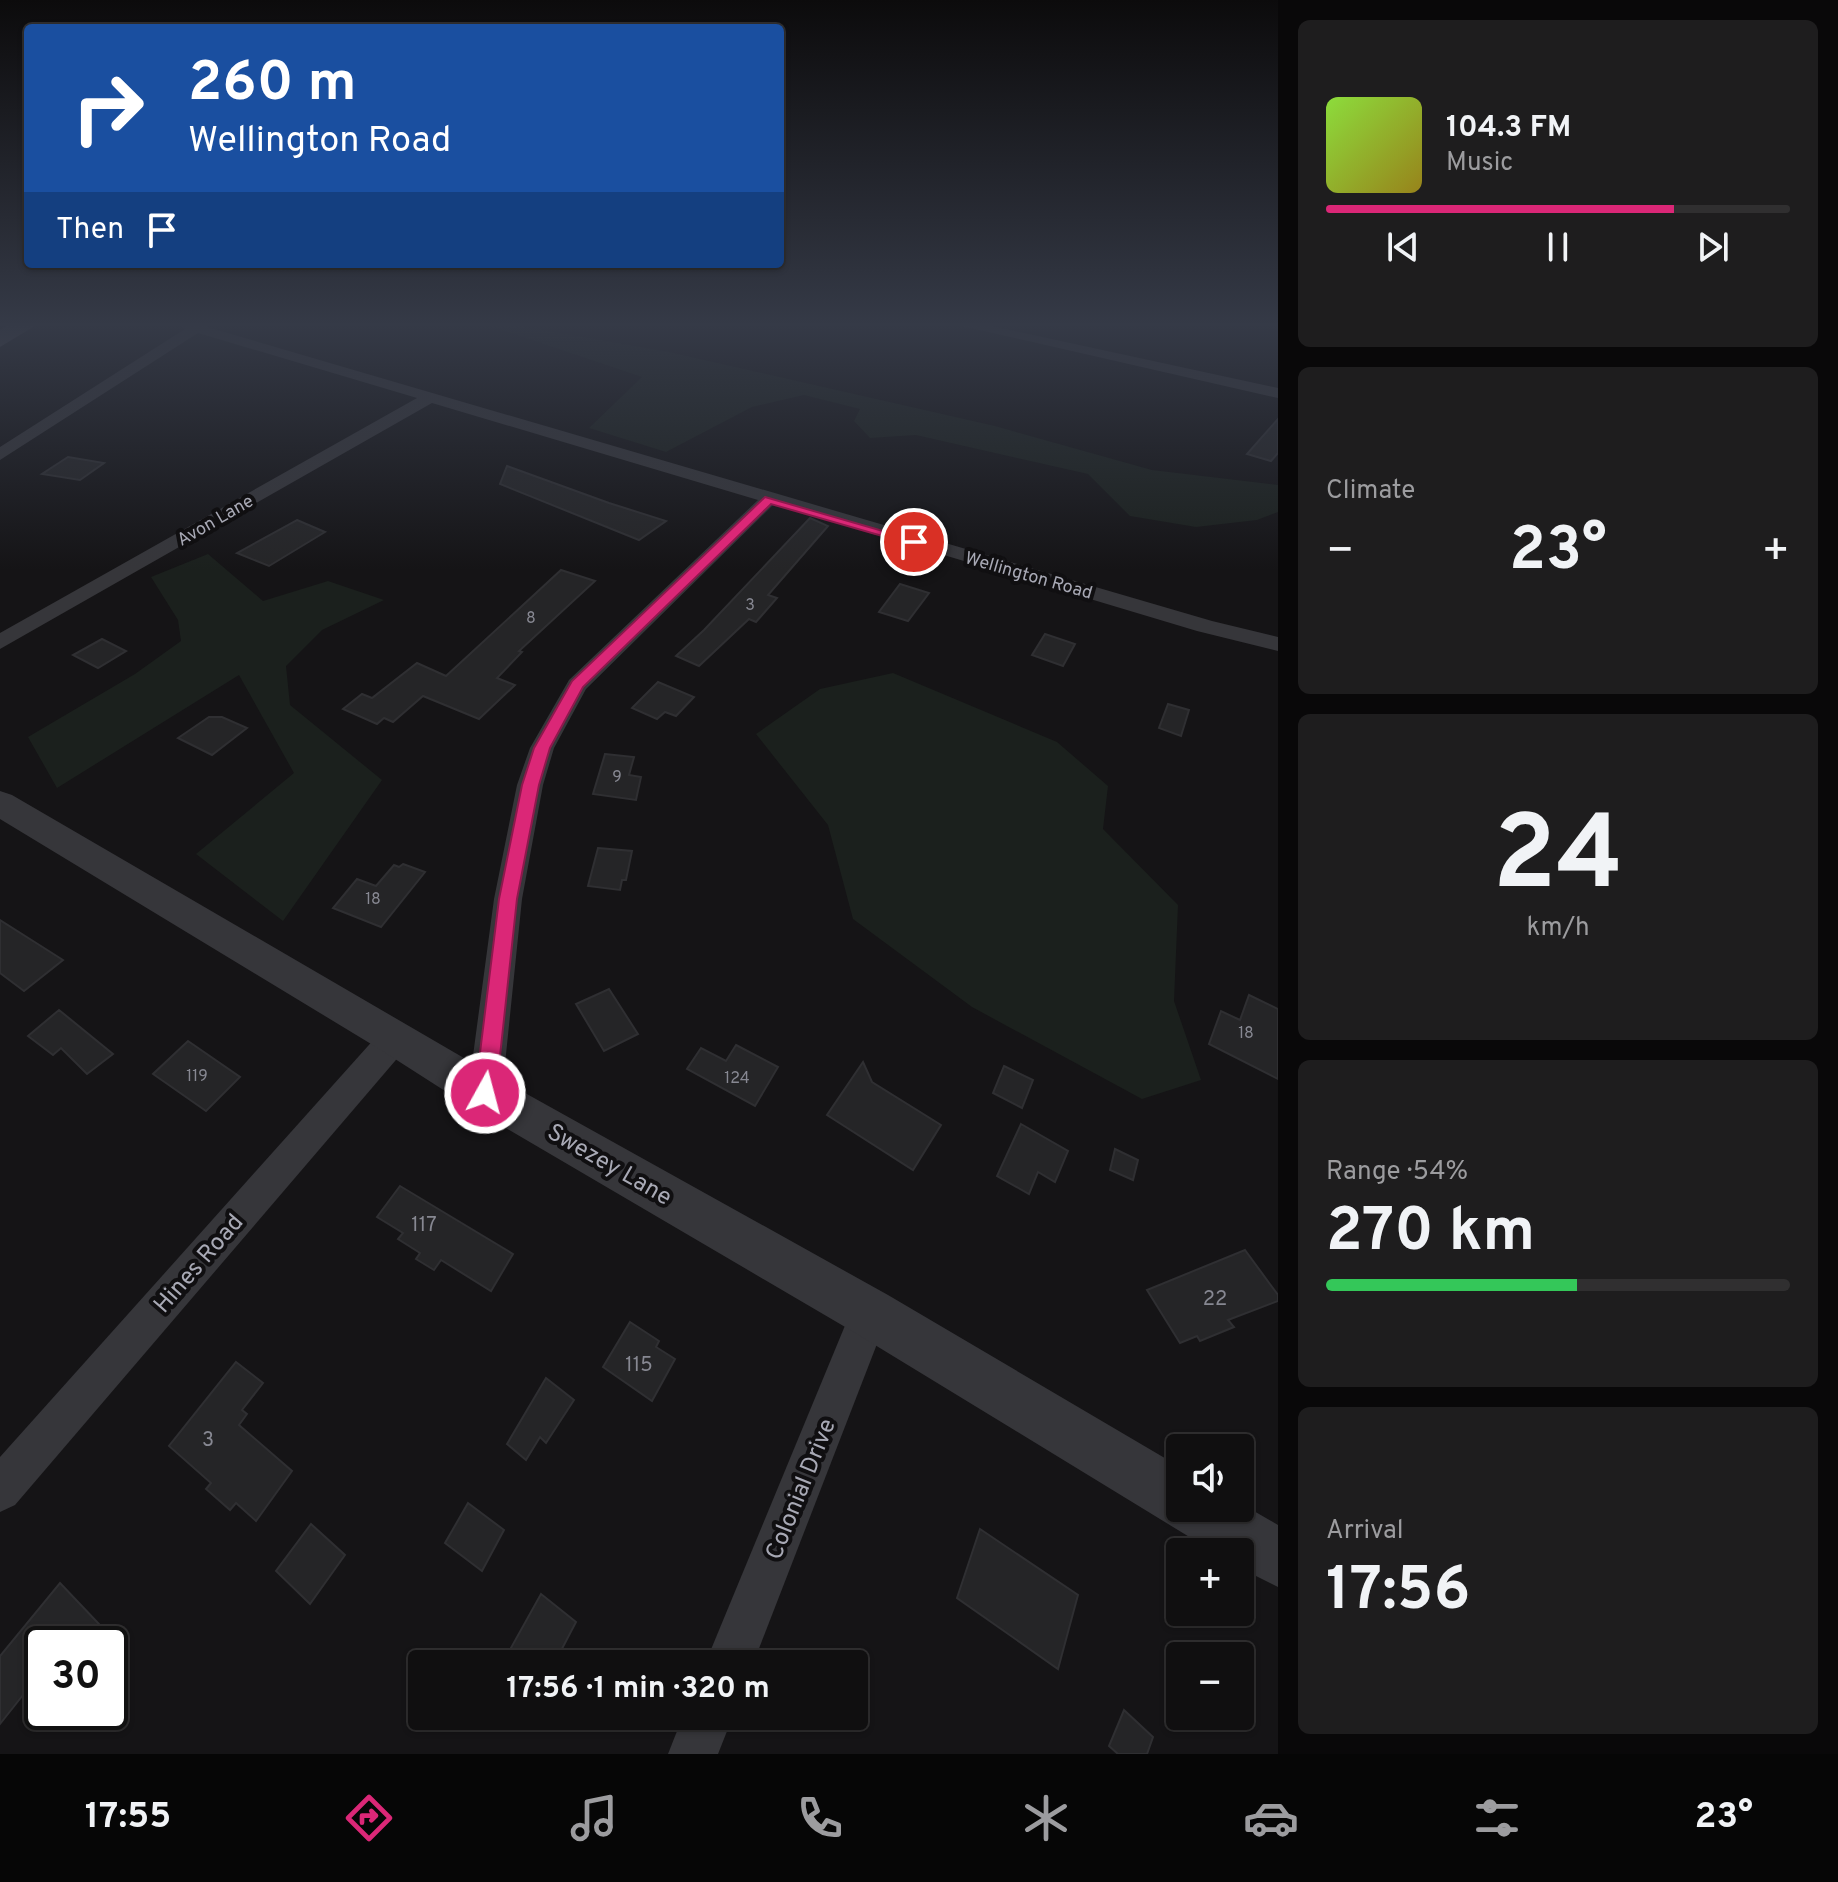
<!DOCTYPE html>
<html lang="en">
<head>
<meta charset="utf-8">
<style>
	body { margin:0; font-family:Overpass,sans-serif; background:#1e1d1e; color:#f1f3f6; height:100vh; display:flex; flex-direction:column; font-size:30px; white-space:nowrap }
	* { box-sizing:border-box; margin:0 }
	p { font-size:26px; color:#9c9c9f }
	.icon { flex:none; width:44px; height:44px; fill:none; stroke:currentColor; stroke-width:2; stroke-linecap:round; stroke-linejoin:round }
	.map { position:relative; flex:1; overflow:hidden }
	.side { display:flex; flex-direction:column; gap:20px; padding:20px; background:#090809; width:560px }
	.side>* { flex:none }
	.guide { position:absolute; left:24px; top:24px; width:760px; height:244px; border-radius:8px; box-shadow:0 2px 6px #0004,0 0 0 2px #302f30; background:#1a4fa0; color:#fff; overflow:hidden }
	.tools { position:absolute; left:1166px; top:1434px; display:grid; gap:16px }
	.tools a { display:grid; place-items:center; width:88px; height:88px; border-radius:8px; background:#100f10; box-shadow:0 2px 6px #0004,0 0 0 2px #302f30; font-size:40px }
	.speed { position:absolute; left:24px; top:1626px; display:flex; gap:16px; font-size:40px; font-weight:700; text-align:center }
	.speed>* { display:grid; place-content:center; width:104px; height:104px; border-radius:50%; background:#100f10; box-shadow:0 2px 6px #0004,0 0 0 2px #302f30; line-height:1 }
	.speed .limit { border:4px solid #111; border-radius:12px; background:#fff; color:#111 }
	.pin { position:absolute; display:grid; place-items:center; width:68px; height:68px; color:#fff; margin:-34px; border:4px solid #fff; border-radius:50%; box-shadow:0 2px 8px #0007 }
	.me { position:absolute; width:88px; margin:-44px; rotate:7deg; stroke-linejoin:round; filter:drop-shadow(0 0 6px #0008) }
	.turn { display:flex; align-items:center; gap:28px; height:168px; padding:0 32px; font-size:36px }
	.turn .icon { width:104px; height:104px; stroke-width:2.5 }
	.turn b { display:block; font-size:56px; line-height:68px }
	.then { display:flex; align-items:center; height:76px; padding:0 32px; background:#0003; gap:16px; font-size:30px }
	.big { font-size:60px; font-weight:700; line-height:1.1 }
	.side .widget { flex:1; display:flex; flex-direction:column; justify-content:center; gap:12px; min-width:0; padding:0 28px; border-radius:12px; background:#1e1d1e }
	.side .dial { align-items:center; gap:0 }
	.dial b { font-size:104px; line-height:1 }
	.song { display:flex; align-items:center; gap:24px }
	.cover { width:96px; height:96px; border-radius:12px; background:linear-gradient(135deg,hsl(90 70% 55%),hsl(50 70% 35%)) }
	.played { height:8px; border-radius:4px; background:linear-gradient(90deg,#db2777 75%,#302f30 75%) }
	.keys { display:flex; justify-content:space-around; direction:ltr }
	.heat { display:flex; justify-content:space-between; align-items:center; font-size:44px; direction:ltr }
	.charge { height:12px; border-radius:6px; background:linear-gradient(90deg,#34c759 54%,#302f30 0) }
	.trip { position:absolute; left:408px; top:1650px; width:460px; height:80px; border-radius:8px; background:#100f10; box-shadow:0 2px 6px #0004,0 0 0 2px #302f30; font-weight:700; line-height:80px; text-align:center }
	.tab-bar { display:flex; height:128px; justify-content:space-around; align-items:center; background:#060606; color:#9c9c9f }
	.tab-bar .icon { width:56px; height:56px }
	.tab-bar .current { color:#db2777 }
	.tab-bar b { font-size:36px; color:#f1f3f6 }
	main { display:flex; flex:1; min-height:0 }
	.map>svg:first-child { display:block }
	.green { fill:#1b201d }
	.building { fill:#252527; stroke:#2f2f32; stroke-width:2 }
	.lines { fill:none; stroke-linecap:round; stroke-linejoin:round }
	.minor { fill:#36363a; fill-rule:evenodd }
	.tertiary { fill:#36363a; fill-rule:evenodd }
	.primary { fill:#525259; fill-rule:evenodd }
	.route { fill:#db2777; stroke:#8e194d; stroke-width:2 }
	.labels { text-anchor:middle; stroke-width:8; stroke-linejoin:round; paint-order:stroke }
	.number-label { font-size:16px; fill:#878892 }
	.far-street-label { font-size:18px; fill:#a8a9b5; stroke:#100f11 }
	.near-number-label { font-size:20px; fill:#878892 }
	.near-street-label { font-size:24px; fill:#a8a9b5; stroke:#100f11 }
</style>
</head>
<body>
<main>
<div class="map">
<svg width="1278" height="1754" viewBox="0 0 1278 1754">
	<rect width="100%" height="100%" fill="#151416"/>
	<!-- green -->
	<g class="green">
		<polygon points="484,324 509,324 669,352 995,426 1152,470 1278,485 1278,512 1257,520 1196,527 1130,516 1088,474 916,435 870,438 854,421 860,409 804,395 752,407 666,452 589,428 642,377"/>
		<polygon points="208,554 263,601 328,581 384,600 322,630 286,666 290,705 382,780 283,921 196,854 294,773 239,675 57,788 28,737 135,674 181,641 178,620 151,577"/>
		<polygon points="893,673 1057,742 1108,786 1103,829 1178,905 1174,1001 1201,1080 1142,1099 972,1007 853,919 828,825 756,734 820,689"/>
	</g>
	<!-- building -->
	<g class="building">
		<polygon points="1278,419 1278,453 1271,461 1247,454"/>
		<polygon points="68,457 104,463 80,480 42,474"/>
		<polygon points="507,466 609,503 666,521 639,540 500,484"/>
		<polygon points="810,518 828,526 768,595 777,598 756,622 749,619 699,666 676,656 704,630"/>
		<polygon points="297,520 325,532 269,566 237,553"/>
		<polygon points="561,570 595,581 519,651 522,652 497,678 515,685 479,719 423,696 393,722 384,718 377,724 343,709 362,694 372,698 417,663 446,676"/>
		<polygon points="900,584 929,593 908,621 879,612"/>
		<polygon points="1045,634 1075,644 1063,666 1032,655"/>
		<polygon points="102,639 126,651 98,668 73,655"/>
		<polygon points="658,682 694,697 676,716 665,712 657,719 632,708"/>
		<polygon points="1168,704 1189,710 1181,736 1159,728"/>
		<polygon points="209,717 222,717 247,728 212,755 178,738"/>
		<polygon points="605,754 634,757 629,775 641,777 636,800 593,794"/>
		<polygon points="598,848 632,851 626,880 622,880 620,890 588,886"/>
		<polygon points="403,864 425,872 381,927 333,908 357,879 376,886 394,865 399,867"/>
		<polygon points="0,920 63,960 24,991 0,973"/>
		<polygon points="609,989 638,1034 604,1051 576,1004"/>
		<polygon points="1249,995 1278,1009 1278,1079 1209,1044 1221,1011 1240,1020"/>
		<polygon points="59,1010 113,1054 87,1074 61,1048 53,1055 28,1036"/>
		<polygon points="188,1041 240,1077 206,1111 153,1074"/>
		<polygon points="736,1045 778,1067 755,1106 687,1069 701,1048 726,1061"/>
		<polygon points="863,1062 872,1082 941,1125 913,1170 827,1115"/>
		<polygon points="1004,1066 1033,1080 1022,1108 993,1093"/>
		<polygon points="1021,1124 1068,1151 1055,1182 1038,1172 1029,1194 997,1176"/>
		<polygon points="1115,1149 1138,1160 1133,1180 1110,1170"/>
		<polygon points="400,1186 513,1254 491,1291 441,1260 434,1270 416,1259 420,1253 398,1239 403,1233 377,1217"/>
		<polygon points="1245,1250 1278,1295 1278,1301 1228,1320 1234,1327 1200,1341 1197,1336 1180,1343 1147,1290"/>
		<polygon points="630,1322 659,1341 656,1347 675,1359 652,1401 603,1367"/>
		<polygon points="236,1362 263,1383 242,1410 247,1414 239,1425 292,1471 256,1521 236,1503 230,1510 206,1489 211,1483 169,1446"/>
		<polygon points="546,1378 574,1400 546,1443 540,1437 526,1460 507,1444"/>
		<polygon points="468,1503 504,1530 482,1571 445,1543"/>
		<polygon points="311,1524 345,1555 310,1604 276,1571"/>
		<polygon points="980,1529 1078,1595 1058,1669 957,1598"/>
		<polygon points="60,1583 118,1644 42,1644 42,1671 0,1724 0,1656"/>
		<polygon points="541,1594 576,1622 554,1664 502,1664"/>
		<polygon points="1124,1710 1153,1737 1147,1754 1118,1754 1109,1746"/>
	</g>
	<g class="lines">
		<!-- minor -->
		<g class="minor">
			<polygon points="176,324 209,324 207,327 1212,621 1278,637 1278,651 1197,631 774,504 586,689 554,748 543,785 522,899 502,1093 497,1104 485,1108 473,1104 468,1093 494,899 517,785 530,748 569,680 758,500 432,403 0,649 0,633 417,398 198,333 0,460 0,447 185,329"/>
			<polygon points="953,324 982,324 1278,388 1278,398"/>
			<polygon points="396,1023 407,1027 412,1037 407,1047 15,1505 0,1512 0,1457 385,1027"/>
			<polygon points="870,1294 884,1299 889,1313 753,1664 705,1664 856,1299"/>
			<polygon points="683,1716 733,1716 718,1754 668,1754"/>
		</g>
		<!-- tertiary -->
		<polygon class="tertiary" points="0,791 12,795 500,1079 888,1295 1180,1467 1180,1508 1240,1508 1240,1503 1278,1525 1278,1587 1240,1568 1240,1552 1214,1552 852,1331 470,1107 381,1050 0,819"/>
		<!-- primary -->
		<polygon class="primary" points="10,324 38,324 0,347 0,330"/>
	</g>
	<!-- sky -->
	<linearGradient id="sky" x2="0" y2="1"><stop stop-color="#0c0b0c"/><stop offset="0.57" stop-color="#353a47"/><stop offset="1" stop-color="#353a47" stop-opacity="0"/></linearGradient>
	<rect width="1278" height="570" fill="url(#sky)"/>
	<!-- route -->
	<polygon class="route" points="765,497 921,542 910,544 771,504 583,687 550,748 539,785 517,899 496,1093 493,1100 485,1103 478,1100 475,1093 499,899 522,785 534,748 572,681"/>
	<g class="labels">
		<!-- number labels -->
		<g class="number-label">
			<text x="750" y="610">3</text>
			<text x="531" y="623">8</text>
			<text x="617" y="782">9</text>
			<text x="373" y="904">18</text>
			<text x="1246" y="1038">18</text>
			<text x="197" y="1081">119</text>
			<text x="737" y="1083">124</text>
		</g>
		<!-- far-street labels -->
		<g class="far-street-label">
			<text transform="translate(215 520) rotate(-30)" y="6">Avon Lane</text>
			<text transform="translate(1029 575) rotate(16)" y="6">Wellington Road</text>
		</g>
		<!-- near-number labels -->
		<g class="near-number-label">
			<text x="424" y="1231">117</text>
			<text x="1215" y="1305">22</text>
			<text x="639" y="1371">115</text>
			<text x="208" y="1446">3</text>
		</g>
		<!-- near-street labels -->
		<g class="near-street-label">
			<text transform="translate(610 1164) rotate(30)" y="8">Swezey Lane</text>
			<text transform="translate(198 1263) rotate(-49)" y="8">Hines Road</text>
			<text transform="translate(800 1489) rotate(-68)" y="8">Colonial Drive</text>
		</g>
	</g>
</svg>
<div class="tools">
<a><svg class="icon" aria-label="sound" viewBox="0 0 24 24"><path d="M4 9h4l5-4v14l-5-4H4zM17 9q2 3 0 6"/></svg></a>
<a>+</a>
<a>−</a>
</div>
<div class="speed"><div class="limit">30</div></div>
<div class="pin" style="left:914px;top:542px;background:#d93025"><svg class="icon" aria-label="arrive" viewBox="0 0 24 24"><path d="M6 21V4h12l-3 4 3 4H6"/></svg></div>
<svg class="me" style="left:485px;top:1093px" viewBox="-20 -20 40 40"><circle r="17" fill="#db2777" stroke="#fff" stroke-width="3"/><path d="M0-11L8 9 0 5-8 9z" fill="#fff"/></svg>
<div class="trip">17:56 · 1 min · 320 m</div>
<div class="guide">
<div class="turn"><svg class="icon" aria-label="right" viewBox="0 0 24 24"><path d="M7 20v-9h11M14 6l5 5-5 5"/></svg><div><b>260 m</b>Wellington Road</div></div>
<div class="then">Then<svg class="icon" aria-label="arrive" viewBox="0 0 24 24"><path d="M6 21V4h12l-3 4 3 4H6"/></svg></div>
</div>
</div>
<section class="side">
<div class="widget">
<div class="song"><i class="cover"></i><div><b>104.3 FM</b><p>Music</p></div></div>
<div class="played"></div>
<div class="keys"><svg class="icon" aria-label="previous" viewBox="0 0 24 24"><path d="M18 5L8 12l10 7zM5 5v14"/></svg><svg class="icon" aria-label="pause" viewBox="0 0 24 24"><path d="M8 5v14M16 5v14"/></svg><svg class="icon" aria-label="next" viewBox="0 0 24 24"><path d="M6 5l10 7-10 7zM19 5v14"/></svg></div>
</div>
<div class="widget"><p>Climate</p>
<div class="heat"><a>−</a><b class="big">23°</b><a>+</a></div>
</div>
<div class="widget dial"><b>24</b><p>km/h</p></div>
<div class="widget"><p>Range · 54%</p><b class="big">270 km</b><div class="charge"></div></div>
<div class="widget"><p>Arrival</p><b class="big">17:56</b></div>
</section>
</main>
<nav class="tab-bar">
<b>17:55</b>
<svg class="icon current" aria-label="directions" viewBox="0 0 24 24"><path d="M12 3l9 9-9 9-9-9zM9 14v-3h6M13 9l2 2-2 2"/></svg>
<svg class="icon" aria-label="music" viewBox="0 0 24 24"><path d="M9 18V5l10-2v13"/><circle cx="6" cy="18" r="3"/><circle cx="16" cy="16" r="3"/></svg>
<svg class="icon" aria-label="phone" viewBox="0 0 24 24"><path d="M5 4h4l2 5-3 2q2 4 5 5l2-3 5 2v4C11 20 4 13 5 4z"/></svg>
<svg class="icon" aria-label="climate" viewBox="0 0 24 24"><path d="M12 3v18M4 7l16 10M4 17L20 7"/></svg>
<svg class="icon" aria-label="car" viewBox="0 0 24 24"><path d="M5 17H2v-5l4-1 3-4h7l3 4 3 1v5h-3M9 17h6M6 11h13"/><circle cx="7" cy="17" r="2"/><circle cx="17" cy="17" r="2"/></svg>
<svg class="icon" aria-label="filters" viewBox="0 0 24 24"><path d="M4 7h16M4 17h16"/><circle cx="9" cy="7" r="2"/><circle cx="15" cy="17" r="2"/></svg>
<b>23°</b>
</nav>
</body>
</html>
